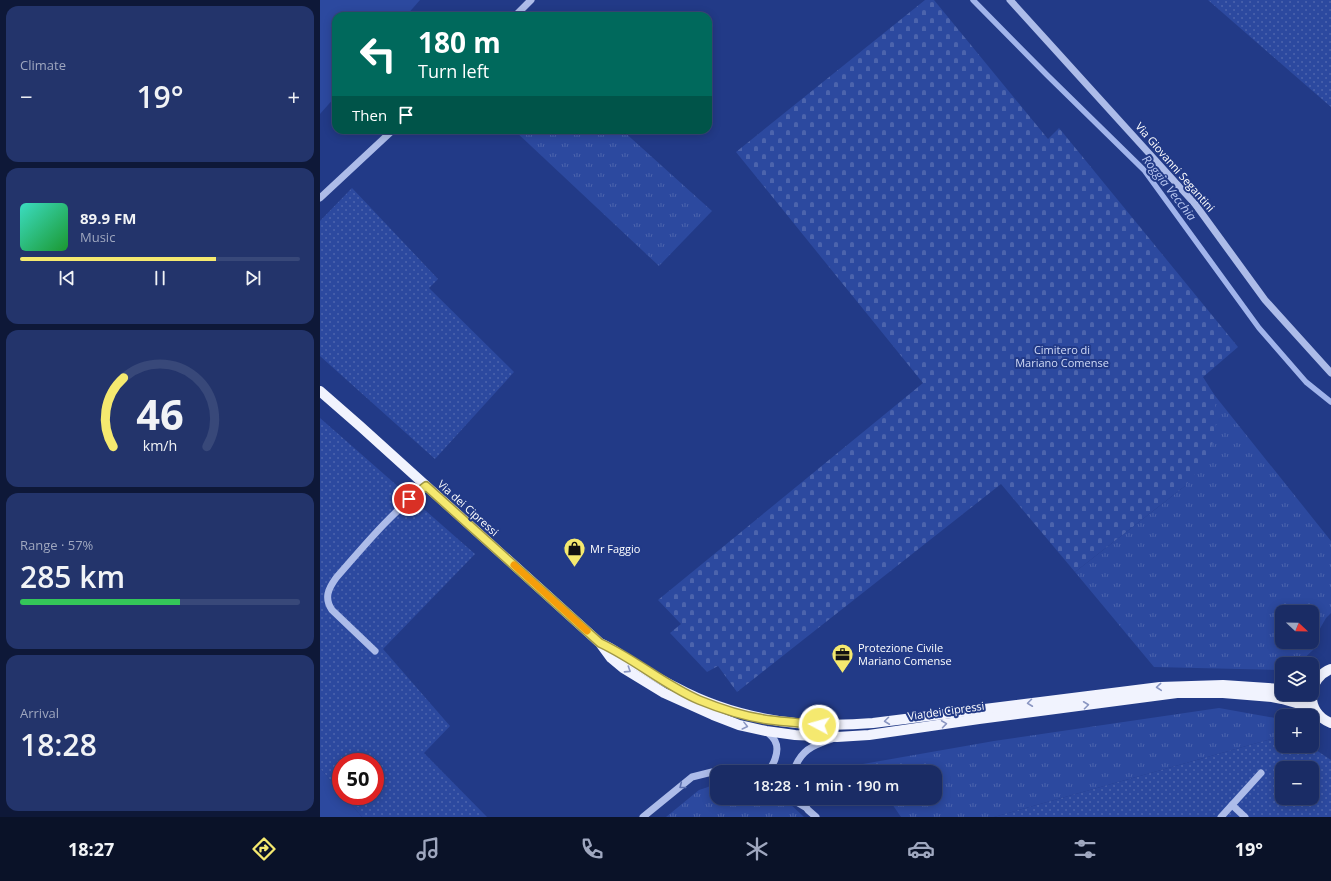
<!DOCTYPE html>
<html lang="en">
<head>
<meta charset="utf-8">
<style>
	body { margin:0; font-family:"Open Sans",sans-serif; background:#23346b; color:#f1f3f6; height:100vh; display:flex; flex-direction:column; font-size:15px; white-space:nowrap }
	* { box-sizing:border-box; margin:0 }
	p { font-size:13px; color:#9fa7bf }
	.icon { flex:none; width:22px; height:22px; fill:none; stroke:currentColor; stroke-width:2; stroke-linecap:round; stroke-linejoin:round }
	.map { position:relative; flex:1; overflow:hidden }
	.panel { display:flex; flex-direction:column; gap:6px; padding:6px; background:#0e1838; width:320px }
	.panel>* { flex:none }
	.hud { position:absolute; left:12px; top:12px; width:380px; height:122px; border-radius:12px; box-shadow:0 2px 10px #0003,0 0 0 1px #384879; background:#00695c; color:#fff; overflow:hidden }
	.needle { width:26px; rotate:112deg }
	.controls { position:absolute; left:955px; top:605px; display:grid; gap:8px }
	.controls a { display:grid; place-items:center; width:44px; height:44px; border-radius:8px; background:#1a2c65; box-shadow:0 2px 10px #0003,0 0 0 1px #384879; font-size:20px }
	.speed { position:absolute; left:12px; top:753px; display:flex; gap:8px; font-size:20px; font-weight:700; text-align:center }
	.speed>* { display:grid; place-content:center; width:52px; height:52px; border-radius:50%; background:#1a2c65; box-shadow:0 2px 10px #0003,0 0 0 1px #384879; line-height:1 }
	.speed .limit { border:6px solid #d22; background:#fff; color:#111 }
	.pin { position:absolute; display:grid; place-items:center; width:34px; height:34px; color:#fff; margin:-17px; border:2px solid #fff; border-radius:50%; box-shadow:0 1px 4px #0007 }
	.me { position:absolute; width:44px; margin:-22px; rotate:276deg; stroke-linejoin:round; filter:drop-shadow(0 0 3px #0008) }
	.turn { display:flex; align-items:center; gap:14px; height:84px; padding:0 20px; font-size:18px }
	.turn .icon { width:52px; height:52px; stroke-width:2.5 }
	.turn b { display:block; font-size:28px; line-height:34px }
	.then { display:flex; align-items:center; height:38px; padding:0 20px; background:#0003; gap:8px; font-size:15px }
	.big { font-size:30px; font-weight:600; line-height:1.1 }
	.panel .widget { flex:1; display:flex; flex-direction:column; justify-content:center; gap:6px; min-width:0; padding:0 14px; border-radius:12px; background:#23346b }
	.panel .dial { align-items:center; gap:0 }
	.dial svg { height:104px; overflow:visible; fill:none; stroke:#384879; stroke-width:7; stroke-linecap:round; text-anchor:middle }
	.dial text { fill:#f1f3f6; stroke:none }
	.song { display:flex; align-items:center; gap:12px }
	.cover { width:48px; height:48px; border-radius:6px; background:linear-gradient(135deg,hsl(170 70% 55%),hsl(130 70% 35%)) }
	.played { height:4px; border-radius:2px; background:linear-gradient(90deg,#f5e96f 70%,#384879 70%) }
	.keys { display:flex; justify-content:space-around; direction:ltr }
	.heat { display:flex; justify-content:space-between; align-items:center; font-size:22px; direction:ltr }
	.charge { height:6px; border-radius:3px; background:linear-gradient(90deg,#34c759 57%,#384879 0) }
	.trip { position:absolute; left:390px; top:765px; width:232px; height:40px; border-radius:12px; background:#1a2c65; box-shadow:0 2px 10px #0003,0 0 0 1px #384879; font-weight:600; line-height:40px; text-align:center }
	.menu { display:flex; height:64px; justify-content:space-around; align-items:center; background:#0a1228; color:#9fa7bf }
	.menu .icon { width:28px; height:28px }
	.menu .on { color:#f5e96f }
	.menu b { font-size:18px; color:#f1f3f6 }
	main { display:flex; flex:1; min-height:0 }
	.map>svg:first-child { display:block }
	.grass { fill:url(#grass-tufts); fill-rule:evenodd }
	.cemetery { fill:url(#cemetery-stones) }
	.park { fill:#2c499f }
	.garden { fill:url(#garden-dots); fill-rule:evenodd }
	.lines { fill:none; stroke-linecap:round; stroke-linejoin:round }
	.stream { stroke:#a1b4eb; stroke-width:5.5 }
	.minor { stroke:#adbce9; stroke-width:7 }
	.major { stroke:#f1f3fe; stroke-width:10 }
	.oneway { stroke:#8a96c2 }
	.oneway2 { stroke:#5a6eae }
	.route-casing { stroke:#9f9748; stroke-width:10 }
	.route { stroke:#f5e96f; stroke-width:7 }
	.slow { stroke:#f59e0b; stroke-width:7 }
	.labels { text-anchor:middle; stroke-width:4; stroke-linejoin:round; paint-order:stroke }
	.street-label { font-size:11px; fill:#fff; stroke:#223a87 }
	.park-label { font-size:11px; fill:#d1dbf7; stroke:#223a87 }
	.poi-label { font-size:11px; fill:#fff; stroke:#223a87; text-anchor:start }
	.water-label { font-size:12px; font-style:italic; fill:#b9c7f1; stroke:#223a87 }
</style>
</head>
<body>
<main>
<section class="panel">
<div class="widget"><p>Climate</p>
<div class="heat"><a>−</a><b class="big">19°</b><a>+</a></div>
</div>
<div class="widget">
<div class="song"><i class="cover"></i><div><b>89.9 FM</b><p>Music</p></div></div>
<div class="played"></div>
<div class="keys"><svg class="icon" aria-label="previous" viewBox="0 0 24 24"><path d="M18 5L8 12l10 7zM5 5v14"/></svg><svg class="icon" aria-label="pause" viewBox="0 0 24 24"><path d="M8 5v14M16 5v14"/></svg><svg class="icon" aria-label="next" viewBox="0 0 24 24"><path d="M6 5l10 7-10 7zM19 5v14"/></svg></div>
</div>
<div class="widget dial"><svg viewBox="0 0 100 80">
<path d="M14 69A42 42 0 1 1 86 69"/>
<path d="M14 69A42 42 0 0 1 22 16" stroke="#f5e96f"/>
<text x="50" y="56" font-size="32" font-weight="700">46</text>
<text x="50" y="72" font-size="11">km/h</text>
</svg></div>
<div class="widget"><p>Range · 57%</p><b class="big">285 km</b><div class="charge"></div></div>
<div class="widget"><p>Arrival</p><b class="big">18:28</b></div>
</section>
<div class="map">
<svg width="1011" height="817" viewBox="0 0 1011 817">
	<defs>
		<pattern id="grass-tufts" width="24" height="20" patternUnits="userSpaceOnUse"><rect width="24" height="20" fill="#2c499f"/><path d="M3 7l-1-3M5 7V3M7 7l1-3M15 17l-1-3M17 17v-4M19 17l1-3" fill="none" stroke="#4c64ad"/></pattern>
		<pattern id="cemetery-stones" width="16" height="16" patternUnits="userSpaceOnUse"><rect width="16" height="16" fill="#2c499f"/><path d="M2 7V4a2 2 0 0 1 4 0v3zM10 15v-3a2 2 0 0 1 4 0v3z" fill="#4c64ad"/></pattern>
		<pattern id="garden-dots" width="8" height="8" patternUnits="userSpaceOnUse"><rect width="8" height="8" fill="#2c499f"/><path d="M2 2h.1M6 6h.1" fill="none" stroke="#4c64ad" stroke-width="1.8" stroke-linecap="round"/></pattern>
	</defs>
	<rect width="100%" height="100%" fill="#223a87"/>
	<!-- grass -->
	<g class="grass">
		<polygon points="194,130 302,130 392,211 339,266"/>
		<path d="M892,392l119,149v72l-5,5 -8,14 -5,18 -15,14h-16v6h-3l-125,-3 -79,-95 110,-86zM962,612h30v30h-30z"/>
		<polygon points="899,708 961,719 962,736 674,817 581,817 568,798 615,798 615,772 549,772 543,764 674,741"/>
		<polygon points="397,784 397,798 457,798 469,803 484,817 346,817 379,790"/>
	</g>
	<!-- cemetery -->
	<polygon class="cemetery" points="605,0 614,0 728,139 739,128 918,347 883,377 895,396 896,432 887,459 865,486 755,572 681,484 417,692 398,666 387,672 350,633 361,624 338,600 603,383 416,152"/>
	<!-- park -->
	<g class="park">
		<polygon points="0,0 100,0 86,16 16,16 16,96 0,114"/>
		<polygon points="0,768 21,793 21,796 24,796 42,817 0,817"/>
	</g>
	<!-- garden -->
	<g class="garden">
		<polygon points="888,0 1011,0 1011,107"/>
		<polygon points="32,188 118,279 109,288 194,372 115,459 0,356 0,221"/>
		<polygon points="0,418 155,554 63,649 130,726 104,753 167,817 42,817 24,796 55,796 55,762 21,762 21,793 0,768"/>
		<path d="M962,736v10h28l21,14v57h-337zM962,768h30v30h-30z"/>
	</g>
	<g class="lines">
		<!-- stream -->
		<polyline class="stream" points="653,0 727,75 824,170 939,328 986,382 1011,402"/>
		<!-- minor -->
		<g class="minor">
			<polyline points="690,0 875,204 945,300 1011,373"/>
			<polyline points="195,16 211,0"/>
			<polyline points="0,198 73,130"/>
			<path d="M55,651l-43,-41c-8,-12 -4,-21 4,-32 28,-32 56,-66 90,-92"/>
			<path d="M444,772c10,-3 16,-22 11,-31 -2,-4 -6,-7 -9,-10"/>
			<path d="M473,772c8,-22 18,-26 39,-33"/>
			<polyline points="470,798 485,807"/>
			<polyline points="480,798 488,810 496,817"/>
			<polyline points="912,805 925,817"/>
			<polyline points="323,817 372,777 392,772 397,772"/>
			<polyline points="901,817 941,773"/>
		</g>
		<!-- major -->
		<g class="major">
			<polyline points="0,391 40,426 280,643 291,658 303,668 344,693 393,715 419,725 446,731 475,735 517,737 549,735 659,719 857,693 903,693 952,697 962,699 983,705 997,713"/>
			<path d="M282,644c10,4 17,10 26,16 15,9 31,19 47,27 61,33 130,42 198,36l287,-36 63,-2 59,4"/>
			<path d="M992,691c3,-11 9,-18 19,-22"/>
			<path d="M992,694c-1,13 6,24 19,29"/>
		</g>
	</g>
	<!-- one-way arrows -->
	<defs><path id="oneway-chevron" d="M-2-3.5L2.5 0L-2 3.5" fill="none" stroke-width="1.6" stroke-linecap="round" stroke-linejoin="round"/></defs>
	<g class="oneway">
		<use href="#oneway-chevron" transform="translate(308 670) rotate(33)"/>
		<use href="#oneway-chevron" transform="translate(839 687) rotate(175)"/>
		<use href="#oneway-chevron" transform="translate(710 703) rotate(173)"/>
		<use href="#oneway-chevron" transform="translate(766 705) rotate(-7)"/>
		<use href="#oneway-chevron" transform="translate(567 721) rotate(173)"/>
		<use href="#oneway-chevron" transform="translate(624 724) rotate(-8)"/>
		<use href="#oneway-chevron" transform="translate(425 726) rotate(14)"/>
	</g>
	<use class="oneway2" href="#oneway-chevron" transform="translate(362 786) rotate(141)"/>
	<g class="lines">
		<defs>
			<path id="route" d="M89,499l17,-13 174,157c35,16 64,42 99,57 22,9 47,17 71,20 16,2 32,3 49,5"/>
		</defs>
		<!-- route casing -->
		<use href="#route" class="route-casing"/>
		<!-- route -->
		<use href="#route" class="route"/>
		<!-- slow -->
		<polyline class="slow" points="194,565 267,631"/>
	</g>
	<!-- icons -->
	<defs>
		<symbol id="shop-pin" viewBox="-11 -11 22 30"><path d="M0 17L-7.5 6A9.5 9.5 0 1 1 7.5 6Z" fill="#f5e96f" stroke="#223a87"/><path d="M-5-2.5h2.3a2.7 3.5 0 0 1 5.4 0H5L5.5 6h-11ZM-1.5-2.5h3a1.5 2.3 0 0 0-3 0Z" fill="#111"/></symbol>
		<symbol id="office-pin" viewBox="-11 -11 22 30"><path d="M0 17L-7.5 6A9.5 9.5 0 1 1 7.5 6Z" fill="#f5e96f" stroke="#223a87"/><path d="M-6-3h4V-5.5h4V-3h4V5H-6ZM-1-4.5V-3h2v-1.5ZM-6 0V1H6V0Z" fill="#111"/></symbol>
	</defs>
	<g fill-rule="evenodd">
		<use href="#shop-pin" x="242" y="536" width="25" height="34"/>
		<use href="#office-pin" x="510" y="642" width="25" height="34"/>
	</g>
	<g class="labels">
		<!-- street labels -->
		<g class="street-label">
			<text transform="translate(855 167) rotate(49)" y="4">Via Giovanni Segantini</text>
			<text transform="translate(148 508) rotate(42)" y="4">Via dei Cipressi</text>
			<text transform="translate(626 711) rotate(-8)" y="4">Via dei Cipressi</text>
		</g>
		<!-- park labels -->
		<g class="park-label">
			<text x="742" y="354">Cimitero di<tspan x="742" dy="13">Mariano Comense</tspan></text>
		</g>
		<!-- poi labels -->
		<g class="poi-label">
			<text x="270" y="553">Mr Faggio</text>
			<text x="538" y="652">Protezione Civile<tspan x="538" dy="13">Mariano Comense</tspan></text>
		</g>
		<!-- water labels -->
		<g class="water-label">
			<text transform="translate(849 188) rotate(52)" y="4">Roggia Vecchia</text>
		</g>
	</g>
</svg>
<div class="controls">
<a><svg class="needle" viewBox="-14 -14 28 28"><path d="M0-13l5 13h-10z" fill="#e53935"/><path d="M0 13l5-13h-10z" fill="#9fa7bf"/></svg></a>
<a><svg class="icon" aria-label="layers" viewBox="0 0 24 24"><path d="M12 4l9 5-9 5-9-5zM3 14l9 5 9-5"/></svg></a>
<a>+</a>
<a>−</a>
</div>
<div class="speed"><div class="limit">50</div></div>
<div class="pin" style="left:89px;top:499px;background:#d93025"><svg class="icon" aria-label="arrive" viewBox="0 0 24 24"><path d="M6 21V4h12l-3 4 3 4H6"/></svg></div>
<svg class="me" style="left:499px;top:725px" viewBox="-20 -20 40 40"><circle r="17" fill="#f5e96f" stroke="#fff" stroke-width="3"/><path d="M0-11L8 9 0 5-8 9z" fill="#fff"/></svg>
<div class="trip">18:28 · 1 min · 190 m</div>
<div class="hud">
<div class="turn"><svg class="icon" aria-label="left" viewBox="0 0 24 24"><path d="M17 20v-9H6M10 6l-5 5 5 5"/></svg><div><b>180 m</b>Turn left</div></div>
<div class="then">Then<svg class="icon" aria-label="arrive" viewBox="0 0 24 24"><path d="M6 21V4h12l-3 4 3 4H6"/></svg></div>
</div>
</div>
</main>
<nav class="menu">
<b>18:27</b>
<svg class="icon on" aria-label="directions" viewBox="0 0 24 24"><path d="M12 3l9 9-9 9-9-9zM9 14v-3h6M13 9l2 2-2 2"/></svg>
<svg class="icon" aria-label="music" viewBox="0 0 24 24"><path d="M9 18V5l10-2v13"/><circle cx="6" cy="18" r="3"/><circle cx="16" cy="16" r="3"/></svg>
<svg class="icon" aria-label="phone" viewBox="0 0 24 24"><path d="M5 4h4l2 5-3 2q2 4 5 5l2-3 5 2v4C11 20 4 13 5 4z"/></svg>
<svg class="icon" aria-label="climate" viewBox="0 0 24 24"><path d="M12 3v18M4 7l16 10M4 17L20 7"/></svg>
<svg class="icon" aria-label="car" viewBox="0 0 24 24"><path d="M5 17H2v-5l4-1 3-4h7l3 4 3 1v5h-3M9 17h6M6 11h13"/><circle cx="7" cy="17" r="2"/><circle cx="17" cy="17" r="2"/></svg>
<svg class="icon" aria-label="filters" viewBox="0 0 24 24"><path d="M4 7h16M4 17h16"/><circle cx="9" cy="7" r="2"/><circle cx="15" cy="17" r="2"/></svg>
<b>19°</b>
</nav>
</body>
</html>
